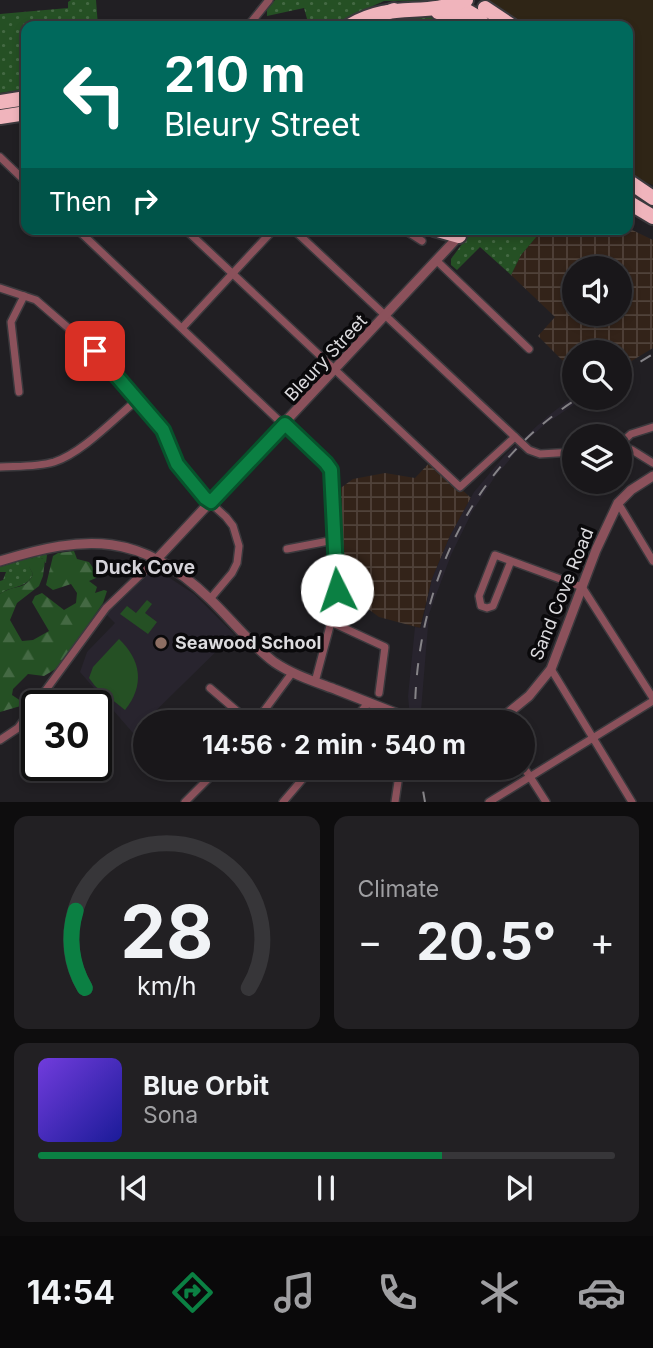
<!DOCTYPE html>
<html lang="en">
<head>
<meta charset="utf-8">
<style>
	body { margin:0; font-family:Inter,sans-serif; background:#222023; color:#f1f3f6; height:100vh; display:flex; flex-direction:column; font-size:26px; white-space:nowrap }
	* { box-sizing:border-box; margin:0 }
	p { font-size:23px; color:#9f9fa2 }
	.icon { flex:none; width:38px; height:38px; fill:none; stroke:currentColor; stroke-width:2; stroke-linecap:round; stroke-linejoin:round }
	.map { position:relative; height:802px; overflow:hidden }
	.panel { display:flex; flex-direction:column; gap:14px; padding:14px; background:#0e0d0e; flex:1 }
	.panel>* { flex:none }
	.banner { position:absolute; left:21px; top:21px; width:612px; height:214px; border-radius:14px; box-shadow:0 4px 10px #0003,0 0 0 2px #373639; background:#00695c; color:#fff; overflow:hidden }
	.fabs { position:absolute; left:562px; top:256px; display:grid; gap:14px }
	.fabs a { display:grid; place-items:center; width:70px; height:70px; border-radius:50%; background:#19171a; box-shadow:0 4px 10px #0003,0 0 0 2px #373639; font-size:35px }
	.speed { position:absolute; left:21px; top:690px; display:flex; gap:14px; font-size:35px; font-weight:700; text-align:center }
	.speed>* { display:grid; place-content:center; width:91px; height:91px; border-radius:50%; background:#19171a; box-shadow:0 4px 10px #0003,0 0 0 2px #373639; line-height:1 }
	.speed .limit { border:4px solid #111; border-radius:10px; background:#fff; color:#111 }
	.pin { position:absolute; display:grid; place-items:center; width:60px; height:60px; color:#fff; margin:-30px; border-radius:14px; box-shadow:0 4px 10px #0006 }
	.me { position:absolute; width:77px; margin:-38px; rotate:356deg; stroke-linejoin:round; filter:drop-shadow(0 0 5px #0008) }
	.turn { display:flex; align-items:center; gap:24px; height:147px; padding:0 28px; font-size:32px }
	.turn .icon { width:91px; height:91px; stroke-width:2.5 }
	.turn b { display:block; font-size:49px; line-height:60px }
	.then { display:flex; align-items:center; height:66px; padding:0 28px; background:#0003; gap:14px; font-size:26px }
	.big { font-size:52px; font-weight:700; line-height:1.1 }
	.panel .widget { flex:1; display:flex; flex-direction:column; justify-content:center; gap:10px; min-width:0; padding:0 24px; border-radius:14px; background:#222023 }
	.panel .dial { align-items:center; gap:0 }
	.dial svg { height:182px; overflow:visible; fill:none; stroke:#373639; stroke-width:7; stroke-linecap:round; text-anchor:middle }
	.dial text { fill:#f1f3f6; stroke:none }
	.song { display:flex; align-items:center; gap:21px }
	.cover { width:84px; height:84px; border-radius:10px; background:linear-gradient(135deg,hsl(260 70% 55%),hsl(240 70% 35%)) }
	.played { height:7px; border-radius:4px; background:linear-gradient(90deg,#0b8043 70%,#373639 70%) }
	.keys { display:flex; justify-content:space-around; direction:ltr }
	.heat { display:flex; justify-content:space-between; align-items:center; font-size:38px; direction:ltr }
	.panel .tiles { flex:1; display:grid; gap:14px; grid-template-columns:1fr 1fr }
	.widget:last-child { grid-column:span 2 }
	.trip { position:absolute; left:133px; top:710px; width:402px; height:70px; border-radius:35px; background:#19171a; box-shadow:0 4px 10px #0003,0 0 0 2px #373639; font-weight:700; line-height:70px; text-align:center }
	.tabs { display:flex; height:112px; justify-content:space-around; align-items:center; background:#0a090a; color:#9f9fa2 }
	.tabs .icon { width:49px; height:49px }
	.tabs .current { color:#0b8043 }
	.tabs b { font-size:32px; color:#f1f3f6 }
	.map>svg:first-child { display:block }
	.commercial { fill:#2f2516 }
	.industrial { fill:url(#industrial-grid); fill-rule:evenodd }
	.built { fill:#28242e }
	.grass { fill:url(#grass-dots) }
	.forest { fill:url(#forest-firs) }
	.park { fill:#255024 }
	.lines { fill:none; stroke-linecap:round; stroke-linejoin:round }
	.minor-casing { stroke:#3b393d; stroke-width:10 }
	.tertiary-casing { stroke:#3b393d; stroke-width:12 }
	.motorway-casing { stroke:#3b393d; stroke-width:18 }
	.minor { stroke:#8b515b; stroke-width:7 }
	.tertiary { stroke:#8b515b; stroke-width:9 }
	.motorway { stroke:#f0b4bc; stroke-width:14 }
	.rail { stroke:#868488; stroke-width:2; stroke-dasharray:12 12; stroke-linecap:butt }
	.route-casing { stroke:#07532c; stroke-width:18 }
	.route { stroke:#0b8043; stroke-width:12 }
	.education-dot { fill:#8d6e63; stroke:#0a090b; stroke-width:2.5 }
	.labels { text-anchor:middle; stroke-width:7; stroke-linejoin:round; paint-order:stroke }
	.street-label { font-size:18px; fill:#dcdbde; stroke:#0a090b }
	.poi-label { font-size:18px; font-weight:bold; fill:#dcdbde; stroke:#0a090b; text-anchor:start }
	.neighbourhood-label { font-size:19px; font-weight:bold; fill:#d5d3d9; stroke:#0a090b }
</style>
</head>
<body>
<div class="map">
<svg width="653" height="802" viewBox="0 0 653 802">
	<defs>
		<pattern id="industrial-grid" width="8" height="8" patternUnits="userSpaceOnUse" patternTransform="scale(1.75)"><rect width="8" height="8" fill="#332319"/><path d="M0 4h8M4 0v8" fill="none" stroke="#50423a"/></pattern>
		<pattern id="grass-dots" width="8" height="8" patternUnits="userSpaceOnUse" patternTransform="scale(1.75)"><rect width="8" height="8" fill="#255024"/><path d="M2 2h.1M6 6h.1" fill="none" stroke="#446943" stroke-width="1.8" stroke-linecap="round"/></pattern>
		<pattern id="forest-firs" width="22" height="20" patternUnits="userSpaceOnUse" patternTransform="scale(1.75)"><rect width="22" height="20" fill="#255024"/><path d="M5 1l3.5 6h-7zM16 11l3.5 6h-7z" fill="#446943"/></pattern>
	</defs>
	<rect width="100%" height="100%" fill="#211f23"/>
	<!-- commercial -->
	<polygon class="commercial" points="485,0 653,0 653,185 639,180 636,186 628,181 628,26 512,26 485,8"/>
	<!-- industrial -->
	<g class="industrial">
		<path d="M628,228l25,12v108l-33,20v-16h-46v20l-36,-36 17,-19 -44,-42 10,-20 22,-26zM574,268h46v45h-46z"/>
		<polygon points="431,461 471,498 450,536 432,579 420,628 379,617 344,591 337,590 331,495 353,479 385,473 415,478"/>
	</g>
	<!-- built -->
	<g class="built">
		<polygon points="574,396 585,397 544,425 523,444 494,478 472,512 451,555 429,614 420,723 410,718 408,696 415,627 421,628 432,579 450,536 474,492 505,455 548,416"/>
		<polygon points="153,567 194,594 234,634 133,733 80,672 87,652 115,623 106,614"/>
	</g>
	<!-- grass -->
	<g class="grass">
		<polygon points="71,0 96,0 98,26 26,26 26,89 0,93 0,14 68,8 68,2"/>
		<polygon points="275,0 461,0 384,1 366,9 345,26 309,26 304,8 267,16 267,9"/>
		<polygon points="442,15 469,26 372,26 381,17"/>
		<polygon points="473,229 543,229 521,255 511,275 480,247 457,270 451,265 451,259"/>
		<path d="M42,554l5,1 -1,8 -4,-5h-10l-3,8 4,8c-6,15 -21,11 -33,20v-13l3,-1 3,-8h-6v-5z"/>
	</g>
	<!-- forest -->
	<path class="forest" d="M74,551l3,8 12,3 9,13 -2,3 -7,3 8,6 -2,6 9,-3 3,1 -4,12 -44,64 -15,9 -16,-2 -15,15 -1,6 12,8v2l-24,7v-118c14,-10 26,-3 33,-20l-6,-11c5,-7 12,-7 18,-3l-2,16 -4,10 -22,17 -7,17 12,21 11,-1 16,-9 -17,-29 3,-6 7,-3 22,17 12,-7 1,-10 -6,-9 -18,6 -7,-5 7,-29 5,-3z"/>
	<!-- park -->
	<g class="park">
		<polygon points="147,600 152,604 145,613 157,622 148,634 120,614 127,606 136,613"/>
		<path d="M119,639c22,21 26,46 6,71l-30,-24 -6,-8 4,-11z"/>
	</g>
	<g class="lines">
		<defs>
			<g id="minor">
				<polyline points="248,26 269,0"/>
				<polyline points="0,157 26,182"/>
				<polyline points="77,229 331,470 338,596 315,682"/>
				<polyline points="185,229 460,487 515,437"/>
				<polyline points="293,229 529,450 540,454 574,452"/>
				<polyline points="403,229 422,241"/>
				<polyline points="438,262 529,349"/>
				<polyline points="0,288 36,300 95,351 163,430 177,464 205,498 226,517 233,526 239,546 237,563 232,573 210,599"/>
				<polyline points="182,328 274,229"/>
				<polyline points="19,392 11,322 24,296"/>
				<polyline points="620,444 631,434 653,427"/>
				<polyline points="620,445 632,450 653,463"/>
				<path d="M0,467c18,-1 37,0 54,-5 28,-9 60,-43 83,-62"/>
				<polyline points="618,503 653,561"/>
				<polyline points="287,549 334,540"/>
				<polyline points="511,561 493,606 487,608 481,606 479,596 495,555 582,587 653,698"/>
				<polyline points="331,622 385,647 379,693"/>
				<polyline points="551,669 632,802"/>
				<polyline points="210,688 251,723"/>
				<polyline points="255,723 292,673"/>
				<polyline points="351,723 369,702"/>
				<polyline points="0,740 18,728 106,608 156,560"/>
				<polyline points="523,766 546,802"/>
				<polyline points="203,768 212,777"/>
				<polyline points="185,802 219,768"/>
				<polyline points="283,802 312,768"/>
				<polyline points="395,802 400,768"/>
				<polyline points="489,802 653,701"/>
			</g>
			<g id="tertiary">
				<polyline points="156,560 459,236"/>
				<path d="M0,561c87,-27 140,-29 210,38 21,20 40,45 64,63 19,13 42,20 63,28 28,11 56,22 84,33"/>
				<polyline points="496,723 529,696 551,669 596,550 618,503 631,490 653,476"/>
			</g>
			<g id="motorway">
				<polyline points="462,8 479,18 484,26"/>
				<polyline points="485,8 512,26"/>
				<polyline points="438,12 459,16 473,26"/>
				<path d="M349,26c44,-26 74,-8 117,-26"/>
				<polyline points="369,26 378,16 394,10"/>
				<polyline points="0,102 26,98"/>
				<polyline points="0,117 26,113"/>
				<polyline points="628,181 653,198"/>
				<polyline points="628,202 653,217"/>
				<polyline points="434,229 459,236"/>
			</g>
		</defs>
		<!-- minor casing -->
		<use href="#minor" class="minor-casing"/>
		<!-- tertiary casing -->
		<use href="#tertiary" class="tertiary-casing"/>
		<!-- motorway casing -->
		<use href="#motorway" class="motorway-casing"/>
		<!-- minor -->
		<use href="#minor" class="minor"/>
		<!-- tertiary -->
		<use href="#tertiary" class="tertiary"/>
		<!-- motorway -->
		<use href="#motorway" class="motorway"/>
		<!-- rail -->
		<g class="rail">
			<polyline points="620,374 653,354"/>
			<path d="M415,723c-2,-129 54,-257 165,-326"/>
			<polyline points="419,768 425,802"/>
		</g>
	</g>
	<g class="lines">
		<defs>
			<polyline id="route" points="95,351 163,430 177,464 205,498 211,502 285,424 326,463 331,470 337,590"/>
		</defs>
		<!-- route casing -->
		<use href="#route" class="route-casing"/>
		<!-- route -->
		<use href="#route" class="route"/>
	</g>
	<!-- markers -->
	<circle class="education-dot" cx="161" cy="643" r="7"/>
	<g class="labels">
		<!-- street labels -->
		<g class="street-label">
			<text transform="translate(326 358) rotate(-47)" y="6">Bleury Street</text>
			<text transform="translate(562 594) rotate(-68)" y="6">Sand Cove Road</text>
		</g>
		<!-- poi labels -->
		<g class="poi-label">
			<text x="175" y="649">Seawood School</text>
		</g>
		<!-- neighbourhood labels -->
		<g class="neighbourhood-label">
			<text x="145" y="574">Duck Cove</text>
		</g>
	</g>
</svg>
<div class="fabs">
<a><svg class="icon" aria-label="sound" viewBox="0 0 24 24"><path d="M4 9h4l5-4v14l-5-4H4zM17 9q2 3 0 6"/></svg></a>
<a><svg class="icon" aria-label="search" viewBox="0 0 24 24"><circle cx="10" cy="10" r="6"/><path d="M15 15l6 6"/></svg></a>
<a><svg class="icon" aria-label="layers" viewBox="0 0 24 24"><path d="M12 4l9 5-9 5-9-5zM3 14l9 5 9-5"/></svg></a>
</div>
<div class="speed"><div class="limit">30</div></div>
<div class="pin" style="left:95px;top:351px;background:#d93025"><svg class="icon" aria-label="arrive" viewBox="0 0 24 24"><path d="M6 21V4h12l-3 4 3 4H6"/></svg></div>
<svg class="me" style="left:337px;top:590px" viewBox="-20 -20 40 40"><circle r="19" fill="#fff"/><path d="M0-13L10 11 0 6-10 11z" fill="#0b8043"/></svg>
<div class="trip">14:56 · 2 min · 540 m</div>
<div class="banner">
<div class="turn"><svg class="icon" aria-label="left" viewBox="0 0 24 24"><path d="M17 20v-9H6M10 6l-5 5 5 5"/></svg><div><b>210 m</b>Bleury Street</div></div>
<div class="then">Then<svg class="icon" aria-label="right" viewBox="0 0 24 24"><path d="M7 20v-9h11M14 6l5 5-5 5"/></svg></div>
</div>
</div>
<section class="panel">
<div class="tiles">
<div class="widget dial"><svg viewBox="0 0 100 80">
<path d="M14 69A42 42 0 1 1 86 69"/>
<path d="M14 69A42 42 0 0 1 10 35" stroke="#0b8043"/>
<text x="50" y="56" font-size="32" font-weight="700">28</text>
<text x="50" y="72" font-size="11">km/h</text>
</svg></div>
<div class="widget"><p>Climate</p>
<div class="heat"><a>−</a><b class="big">20.5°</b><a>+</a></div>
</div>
<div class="widget">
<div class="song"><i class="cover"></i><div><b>Blue Orbit</b><p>Sona</p></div></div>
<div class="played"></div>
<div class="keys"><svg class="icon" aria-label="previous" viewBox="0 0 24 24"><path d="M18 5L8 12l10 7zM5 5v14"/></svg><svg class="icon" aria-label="pause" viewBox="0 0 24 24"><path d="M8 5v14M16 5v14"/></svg><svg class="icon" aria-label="next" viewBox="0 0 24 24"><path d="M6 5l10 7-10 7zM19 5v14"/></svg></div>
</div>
</div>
</section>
<nav class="tabs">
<b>14:54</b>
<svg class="icon current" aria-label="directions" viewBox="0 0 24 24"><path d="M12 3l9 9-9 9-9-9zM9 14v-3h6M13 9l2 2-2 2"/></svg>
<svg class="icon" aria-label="music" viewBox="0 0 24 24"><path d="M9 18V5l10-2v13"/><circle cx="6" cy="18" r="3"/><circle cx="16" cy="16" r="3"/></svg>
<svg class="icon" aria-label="phone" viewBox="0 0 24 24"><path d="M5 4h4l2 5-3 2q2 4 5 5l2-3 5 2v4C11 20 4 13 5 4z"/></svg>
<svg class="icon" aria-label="climate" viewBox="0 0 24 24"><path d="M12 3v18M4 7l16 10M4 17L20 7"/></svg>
<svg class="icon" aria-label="car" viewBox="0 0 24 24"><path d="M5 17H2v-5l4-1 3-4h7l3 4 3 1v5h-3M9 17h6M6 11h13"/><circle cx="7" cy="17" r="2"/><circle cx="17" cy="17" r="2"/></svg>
</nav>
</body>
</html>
